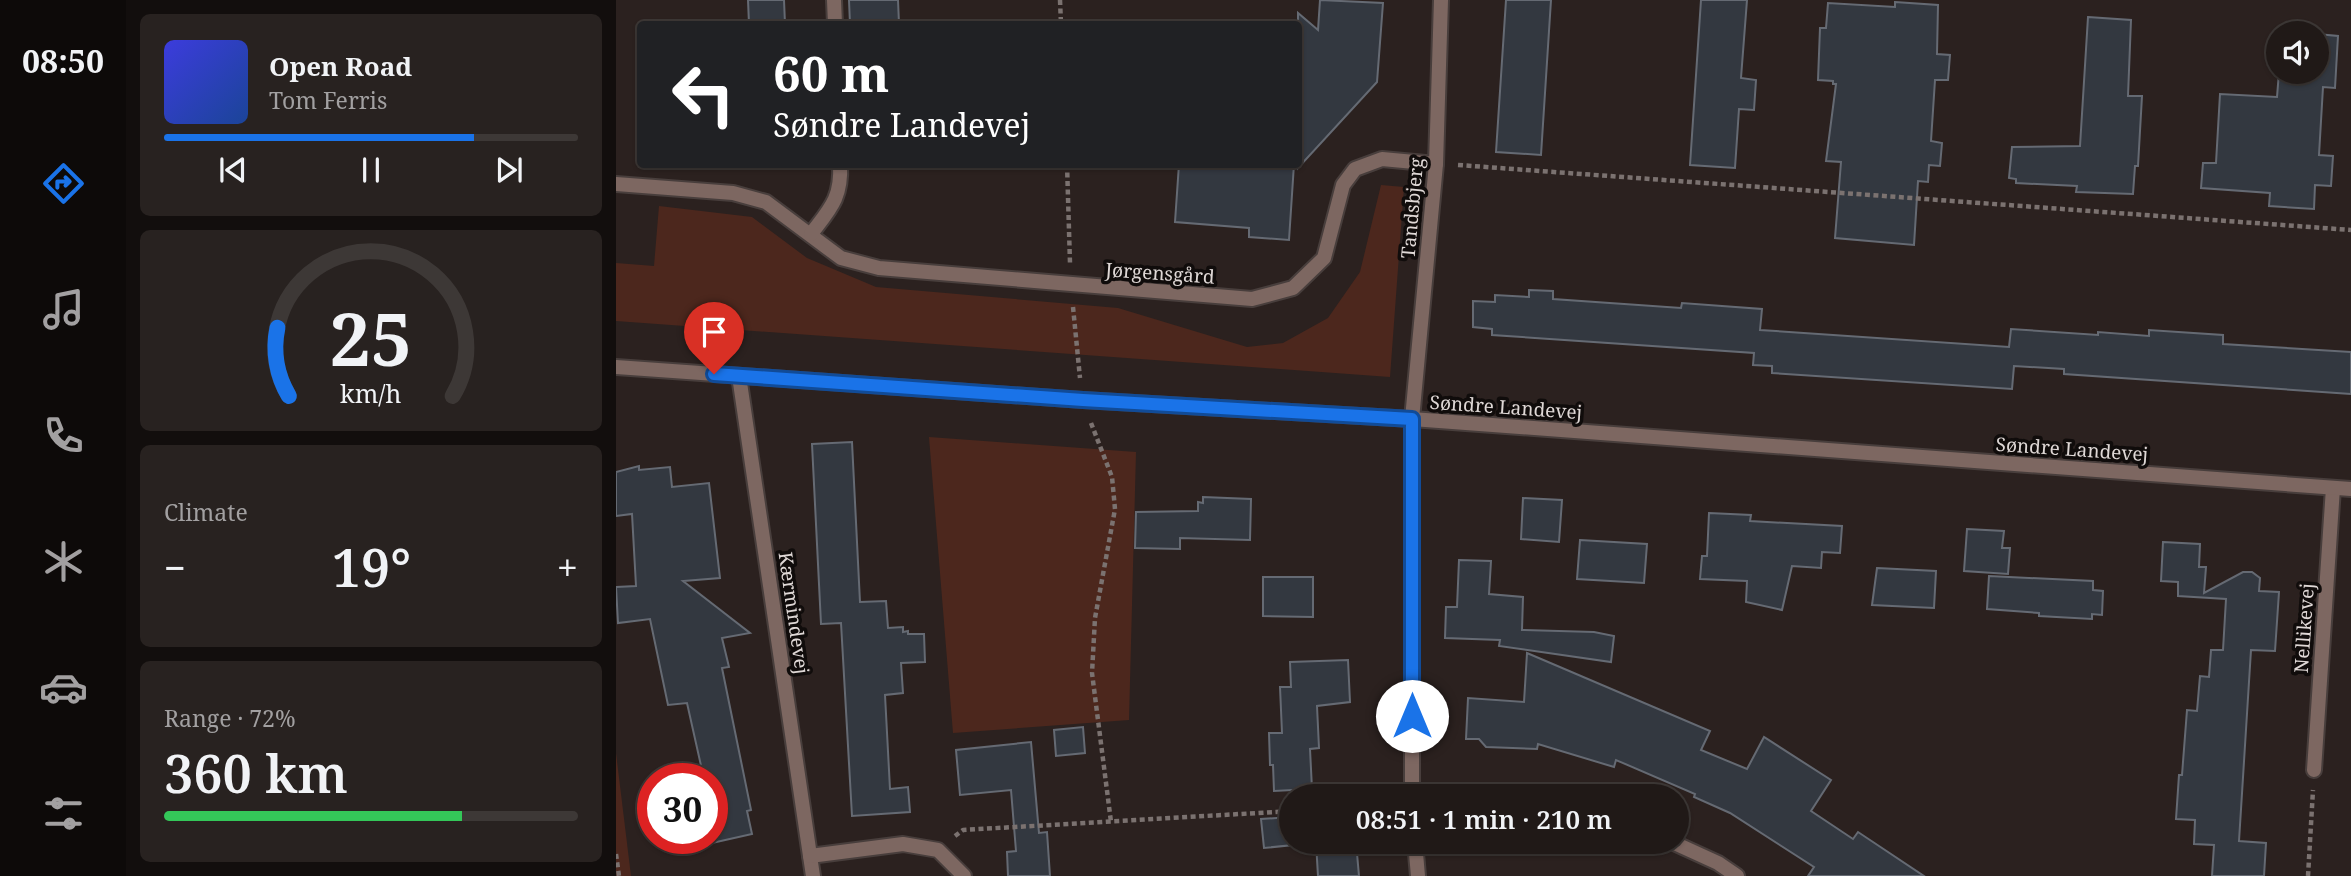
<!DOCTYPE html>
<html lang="en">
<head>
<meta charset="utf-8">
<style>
	body { margin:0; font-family:"Noto Serif",serif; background:#282220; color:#f1f3f6; height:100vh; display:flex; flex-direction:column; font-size:26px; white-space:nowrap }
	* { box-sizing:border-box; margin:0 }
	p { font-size:23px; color:#a2a0a1 }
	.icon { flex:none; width:38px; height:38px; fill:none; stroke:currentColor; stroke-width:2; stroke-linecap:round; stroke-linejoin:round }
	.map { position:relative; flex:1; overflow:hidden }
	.panel { display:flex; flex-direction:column; gap:14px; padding:14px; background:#120e0d; width:490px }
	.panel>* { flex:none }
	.guide { position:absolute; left:21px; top:21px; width:665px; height:147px; border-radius:7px; box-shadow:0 2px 5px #0004,0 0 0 2px #3d3836; background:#202124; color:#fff; overflow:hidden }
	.tools { position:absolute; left:1650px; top:21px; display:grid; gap:14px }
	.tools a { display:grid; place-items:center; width:63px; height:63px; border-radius:50%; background:#201917; box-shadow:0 2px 5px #0004,0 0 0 2px #3d3836; font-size:35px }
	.speed { position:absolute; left:21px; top:763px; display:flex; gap:14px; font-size:35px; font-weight:700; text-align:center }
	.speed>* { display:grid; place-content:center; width:91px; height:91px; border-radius:50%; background:#201917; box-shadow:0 2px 5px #0004,0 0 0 2px #3d3836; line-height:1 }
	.speed .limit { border:10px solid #d22; background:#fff; color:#111 }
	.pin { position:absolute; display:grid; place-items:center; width:60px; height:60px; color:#fff; margin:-72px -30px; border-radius:50% 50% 50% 0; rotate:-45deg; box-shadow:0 0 7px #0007 }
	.pin .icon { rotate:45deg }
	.me { position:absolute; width:77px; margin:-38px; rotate:0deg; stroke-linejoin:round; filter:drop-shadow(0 0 5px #0008) }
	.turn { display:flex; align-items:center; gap:24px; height:147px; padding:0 21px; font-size:32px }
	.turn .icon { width:91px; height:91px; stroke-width:2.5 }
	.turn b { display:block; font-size:49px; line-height:60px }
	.big { font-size:52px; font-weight:600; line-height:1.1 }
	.panel .tile { flex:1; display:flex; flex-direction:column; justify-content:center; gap:10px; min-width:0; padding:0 24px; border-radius:10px; background:#282220 }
	.panel .dial { align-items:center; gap:0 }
	.dial svg { height:182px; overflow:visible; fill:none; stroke:#3d3836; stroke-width:7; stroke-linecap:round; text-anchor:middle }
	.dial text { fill:#f1f3f6; stroke:none }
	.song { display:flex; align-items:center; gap:21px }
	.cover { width:84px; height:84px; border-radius:10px; background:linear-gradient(135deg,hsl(240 70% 55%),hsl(220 70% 35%)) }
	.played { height:7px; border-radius:4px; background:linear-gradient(90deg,#1a73e8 75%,#3d3836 75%) }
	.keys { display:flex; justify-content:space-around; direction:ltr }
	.heat { display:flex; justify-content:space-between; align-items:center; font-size:38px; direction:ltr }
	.charge { height:10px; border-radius:5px; background:linear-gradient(90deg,#34c759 72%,#3d3836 0) }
	.trip { position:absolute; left:663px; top:784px; width:410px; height:70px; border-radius:35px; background:#201917; box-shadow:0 2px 5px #0004,0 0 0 2px #3d3836; font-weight:600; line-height:70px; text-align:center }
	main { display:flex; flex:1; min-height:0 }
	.dock { display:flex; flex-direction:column; width:126px; justify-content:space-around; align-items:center; background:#0d0a09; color:#a2a0a1 }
	.dock .icon { width:49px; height:49px }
	.dock .on { color:#1a73e8 }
	.dock b { font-size:32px; color:#f1f3f6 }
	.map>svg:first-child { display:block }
	.green { fill:#4c271d }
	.building { fill:#333840; stroke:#656a73; stroke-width:2 }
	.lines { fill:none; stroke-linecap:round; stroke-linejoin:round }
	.minor-casing { stroke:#483e3c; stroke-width:18 }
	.tertiary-casing { stroke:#483e3c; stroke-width:18 }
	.path { stroke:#7b7270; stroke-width:4.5; stroke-dasharray:5 3.5; stroke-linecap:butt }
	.minor { stroke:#7d6761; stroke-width:14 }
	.tertiary { stroke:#7d6761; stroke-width:14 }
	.route-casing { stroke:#114b97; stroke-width:18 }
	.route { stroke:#1a73e8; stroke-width:12 }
	.labels { text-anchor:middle; stroke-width:7; stroke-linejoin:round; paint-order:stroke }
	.street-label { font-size:19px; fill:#dfd8d6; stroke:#100c0b }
</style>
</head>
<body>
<main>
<nav class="dock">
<b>08:50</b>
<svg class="icon on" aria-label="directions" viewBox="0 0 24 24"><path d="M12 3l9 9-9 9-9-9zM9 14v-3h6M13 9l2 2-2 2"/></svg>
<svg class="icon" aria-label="music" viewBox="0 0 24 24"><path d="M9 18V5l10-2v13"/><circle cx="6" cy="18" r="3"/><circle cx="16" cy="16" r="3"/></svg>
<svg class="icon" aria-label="phone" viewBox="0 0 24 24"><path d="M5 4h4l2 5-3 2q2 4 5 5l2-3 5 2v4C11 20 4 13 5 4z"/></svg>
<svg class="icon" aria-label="climate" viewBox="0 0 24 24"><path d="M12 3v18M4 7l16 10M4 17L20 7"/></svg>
<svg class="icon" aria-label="car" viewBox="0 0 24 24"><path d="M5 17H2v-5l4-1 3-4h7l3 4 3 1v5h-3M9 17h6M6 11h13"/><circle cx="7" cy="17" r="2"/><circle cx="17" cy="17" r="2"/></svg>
<svg class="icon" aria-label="filters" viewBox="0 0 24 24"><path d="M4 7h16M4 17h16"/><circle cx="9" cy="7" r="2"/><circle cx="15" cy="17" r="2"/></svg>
</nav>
<section class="panel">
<div class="tile">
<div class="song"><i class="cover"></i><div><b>Open Road</b><p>Tom Ferris</p></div></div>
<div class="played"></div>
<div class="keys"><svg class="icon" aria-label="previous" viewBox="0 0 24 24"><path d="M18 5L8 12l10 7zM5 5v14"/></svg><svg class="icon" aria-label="pause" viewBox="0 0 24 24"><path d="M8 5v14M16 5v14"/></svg><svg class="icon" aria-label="next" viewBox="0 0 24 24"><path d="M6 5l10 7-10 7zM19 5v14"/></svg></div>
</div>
<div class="tile dial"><svg viewBox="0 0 100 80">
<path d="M14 69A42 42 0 1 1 86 69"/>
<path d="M14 69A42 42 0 0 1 9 39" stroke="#1a73e8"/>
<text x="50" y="56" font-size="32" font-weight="700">25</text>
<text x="50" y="72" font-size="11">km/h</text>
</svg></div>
<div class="tile"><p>Climate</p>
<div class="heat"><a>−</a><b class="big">19°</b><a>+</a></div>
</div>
<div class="tile"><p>Range · 72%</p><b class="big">360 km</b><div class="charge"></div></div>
</section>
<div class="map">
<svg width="1735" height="876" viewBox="0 0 1735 876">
	<rect width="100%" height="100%" fill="#2b211f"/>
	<!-- green -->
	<g class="green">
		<polygon points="765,185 788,187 774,377 0,321 0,263 38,266 43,206 136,217 191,258 260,287 502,308 631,347 667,343 712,318 744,272"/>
		<polygon points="313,437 520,452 513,720 337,733"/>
		<polygon points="0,753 15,876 0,876"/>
	</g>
	<!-- building -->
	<g class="building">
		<polygon points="132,0 168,0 169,24 133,24"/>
		<polygon points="233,0 282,0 283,24 234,24"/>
		<polygon points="704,0 767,3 761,82 682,168 682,13 702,30"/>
		<polygon points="890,0 935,0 925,155 880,152"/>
		<polygon points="1085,0 1131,0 1125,78 1140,80 1138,110 1123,109 1119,168 1074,165"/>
		<polygon points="1279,2 1322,5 1321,54 1334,55 1332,80 1319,80 1315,141 1326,143 1324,166 1313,165 1312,182 1302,181 1298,245 1219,238 1225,162 1210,161 1220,84 1217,84 1217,81 1202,80 1204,28 1210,28 1212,3 1279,7"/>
		<polygon points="1472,17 1515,20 1512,96 1526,96 1522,166 1519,166 1517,194 1460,192 1461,186 1400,183 1400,179 1393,178 1396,147 1464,146"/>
		<polygon points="1701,34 1722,36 1719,88 1707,87 1703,155 1717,156 1715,186 1699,185 1698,209 1653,206 1654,193 1585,188 1587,163 1600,163 1604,94 1661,97 1663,72 1701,72"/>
		<polygon points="563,164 678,164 673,240 633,237 633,228 559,222"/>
		<polygon points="913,290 937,291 937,299 1065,308 1066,303 1146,309 1144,330 1393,347 1395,329 1482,335 1482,332 1533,336 1533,330 1607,335 1607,344 1735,352 1735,394 1448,374 1448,369 1398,366 1396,389 1156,373 1156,366 1137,365 1138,353 876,335 876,329 857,327 857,301 879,302 879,295 913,297"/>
		<polygon points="236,442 244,602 270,601 272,628 287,627 287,632 292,631 292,634 308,634 309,662 285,663 287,693 269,695 274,789 292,787 294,812 236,816 225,623 205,624 196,444"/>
		<polygon points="23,466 23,470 54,467 56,487 93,483 104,578 67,581 134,633 106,638 113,667 106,668 135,810 131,811 136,834 96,843 96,779 88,779 71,703 52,705 34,619 2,623 0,587 20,586 16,514 0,516 0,472"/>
		<polygon points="587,497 635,499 634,540 564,538 564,549 519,548 520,512 582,511 582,502 587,503"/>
		<polygon points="907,498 946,500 943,542 905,539"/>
		<polygon points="1093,513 1135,515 1134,521 1226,526 1224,553 1206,552 1205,568 1176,566 1166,610 1130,602 1131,581 1084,579 1086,556 1091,556"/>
		<polygon points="1351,529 1388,531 1386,548 1394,548 1392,574 1348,571"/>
		<polygon points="964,540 1031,544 1028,583 961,579"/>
		<polygon points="1547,542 1584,544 1583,567 1590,567 1588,593 1627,572 1636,572 1644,578 1643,591 1663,592 1659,651 1635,650 1623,841 1650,843 1648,876 1596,876 1598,845 1578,844 1579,820 1560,819 1563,775 1566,775 1571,710 1581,711 1584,676 1593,677 1595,650 1607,650 1610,599 1562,596 1562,582 1545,581"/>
		<polygon points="843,560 875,561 873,594 907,597 906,630 978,632 998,636 995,662 883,646 884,640 829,638 830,607 841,607"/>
		<polygon points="1261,568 1320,571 1318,608 1256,605"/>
		<polygon points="1373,576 1477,581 1477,590 1487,591 1486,615 1476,614 1476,619 1423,616 1423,613 1371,609"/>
		<polygon points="647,577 697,577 697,617 647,616"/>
		<polygon points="911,653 1094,731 1085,750 1131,769 1148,737 1215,780 1195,811 1237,839 1242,832 1308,876 1192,876 1198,867 1114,813 1078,797 1079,794 1000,760 998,767 922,744 921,749 870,747 863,739 850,739 852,698 908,702"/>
		<polygon points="732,660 734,702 701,706 703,748 694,749 696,789 658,791 657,765 654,765 653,733 666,733 664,687 675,687 674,662"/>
		<polygon points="467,727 469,753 440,756 438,730"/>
		<polygon points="415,742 423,833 431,832 434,876 392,876 391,852 400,851 395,790 344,795 340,750"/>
		<polygon points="674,817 677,845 648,848 645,819"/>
		<polygon points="700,842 740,842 743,876 702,876"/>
	</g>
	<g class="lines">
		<defs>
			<g id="minor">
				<polyline points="218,0 219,24"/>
				<polyline points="0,184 117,193 150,202 225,258 263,268 636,299 677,288 708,258 727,185 739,169 766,159 820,164"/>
				<path d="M195,234c19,-25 31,-36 29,-70"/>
				<polyline points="123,376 197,876"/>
				<polyline points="1698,770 1717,488"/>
				<polyline points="796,796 796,419 820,164 825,0"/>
				<polyline points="799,842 802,876"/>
				<polyline points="1056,842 1102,863 1121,876"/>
				<polyline points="194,856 287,844 322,850 348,876"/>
			</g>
			<polyline id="tertiary" points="0,367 467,400 796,419 1735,489"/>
		</defs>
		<!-- minor casing -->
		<use href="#minor" class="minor-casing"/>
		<!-- tertiary casing -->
		<use href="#tertiary" class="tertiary-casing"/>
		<!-- path -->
		<g class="path">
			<polyline points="444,0 445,24"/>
			<polyline points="451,164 454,263"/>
			<polyline points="842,165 1735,230"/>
			<polyline points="457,307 464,378"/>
			<polyline points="475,423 496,477 499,509 479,618 476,673 495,822"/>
			<polyline points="339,836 347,830 676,811"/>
			<polyline points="0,854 3,876"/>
			<polyline points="1692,876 1697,790"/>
		</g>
		<!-- minor -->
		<use href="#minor" class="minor"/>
		<!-- tertiary -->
		<use href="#tertiary" class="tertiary"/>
	</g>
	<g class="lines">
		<defs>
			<polyline id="route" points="98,374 467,400 796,419 796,716"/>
		</defs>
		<!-- route casing -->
		<use href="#route" class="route-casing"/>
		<!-- route -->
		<use href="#route" class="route"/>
	</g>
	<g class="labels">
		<!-- street labels -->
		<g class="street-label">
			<text transform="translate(796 208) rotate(-85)" y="7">Tandsbjerg</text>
			<text transform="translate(544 273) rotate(4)" y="7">Jørgensgård</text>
			<text transform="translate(890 407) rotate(4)" y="7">Søndre Landevej</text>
			<text transform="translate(1456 449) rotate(4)" y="7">Søndre Landevej</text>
			<text transform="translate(178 613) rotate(82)" y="7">Kærmindevej</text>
			<text transform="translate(1688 628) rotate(-86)" y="7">Nellikevej</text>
		</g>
	</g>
</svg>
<div class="tools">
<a><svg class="icon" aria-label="sound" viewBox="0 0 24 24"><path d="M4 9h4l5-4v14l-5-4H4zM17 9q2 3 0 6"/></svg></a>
</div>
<div class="speed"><div class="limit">30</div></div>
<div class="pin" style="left:98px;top:374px;background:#d93025"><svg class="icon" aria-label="arrive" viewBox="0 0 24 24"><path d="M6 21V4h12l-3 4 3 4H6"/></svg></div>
<svg class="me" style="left:796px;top:716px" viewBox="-20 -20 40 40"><circle r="19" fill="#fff"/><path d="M0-13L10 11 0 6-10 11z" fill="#1a73e8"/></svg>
<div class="trip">08:51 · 1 min · 210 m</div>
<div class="guide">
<div class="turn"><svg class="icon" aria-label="left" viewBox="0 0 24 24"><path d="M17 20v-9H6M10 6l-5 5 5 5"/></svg><div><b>60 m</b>Søndre Landevej</div></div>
</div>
</div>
</main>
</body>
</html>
